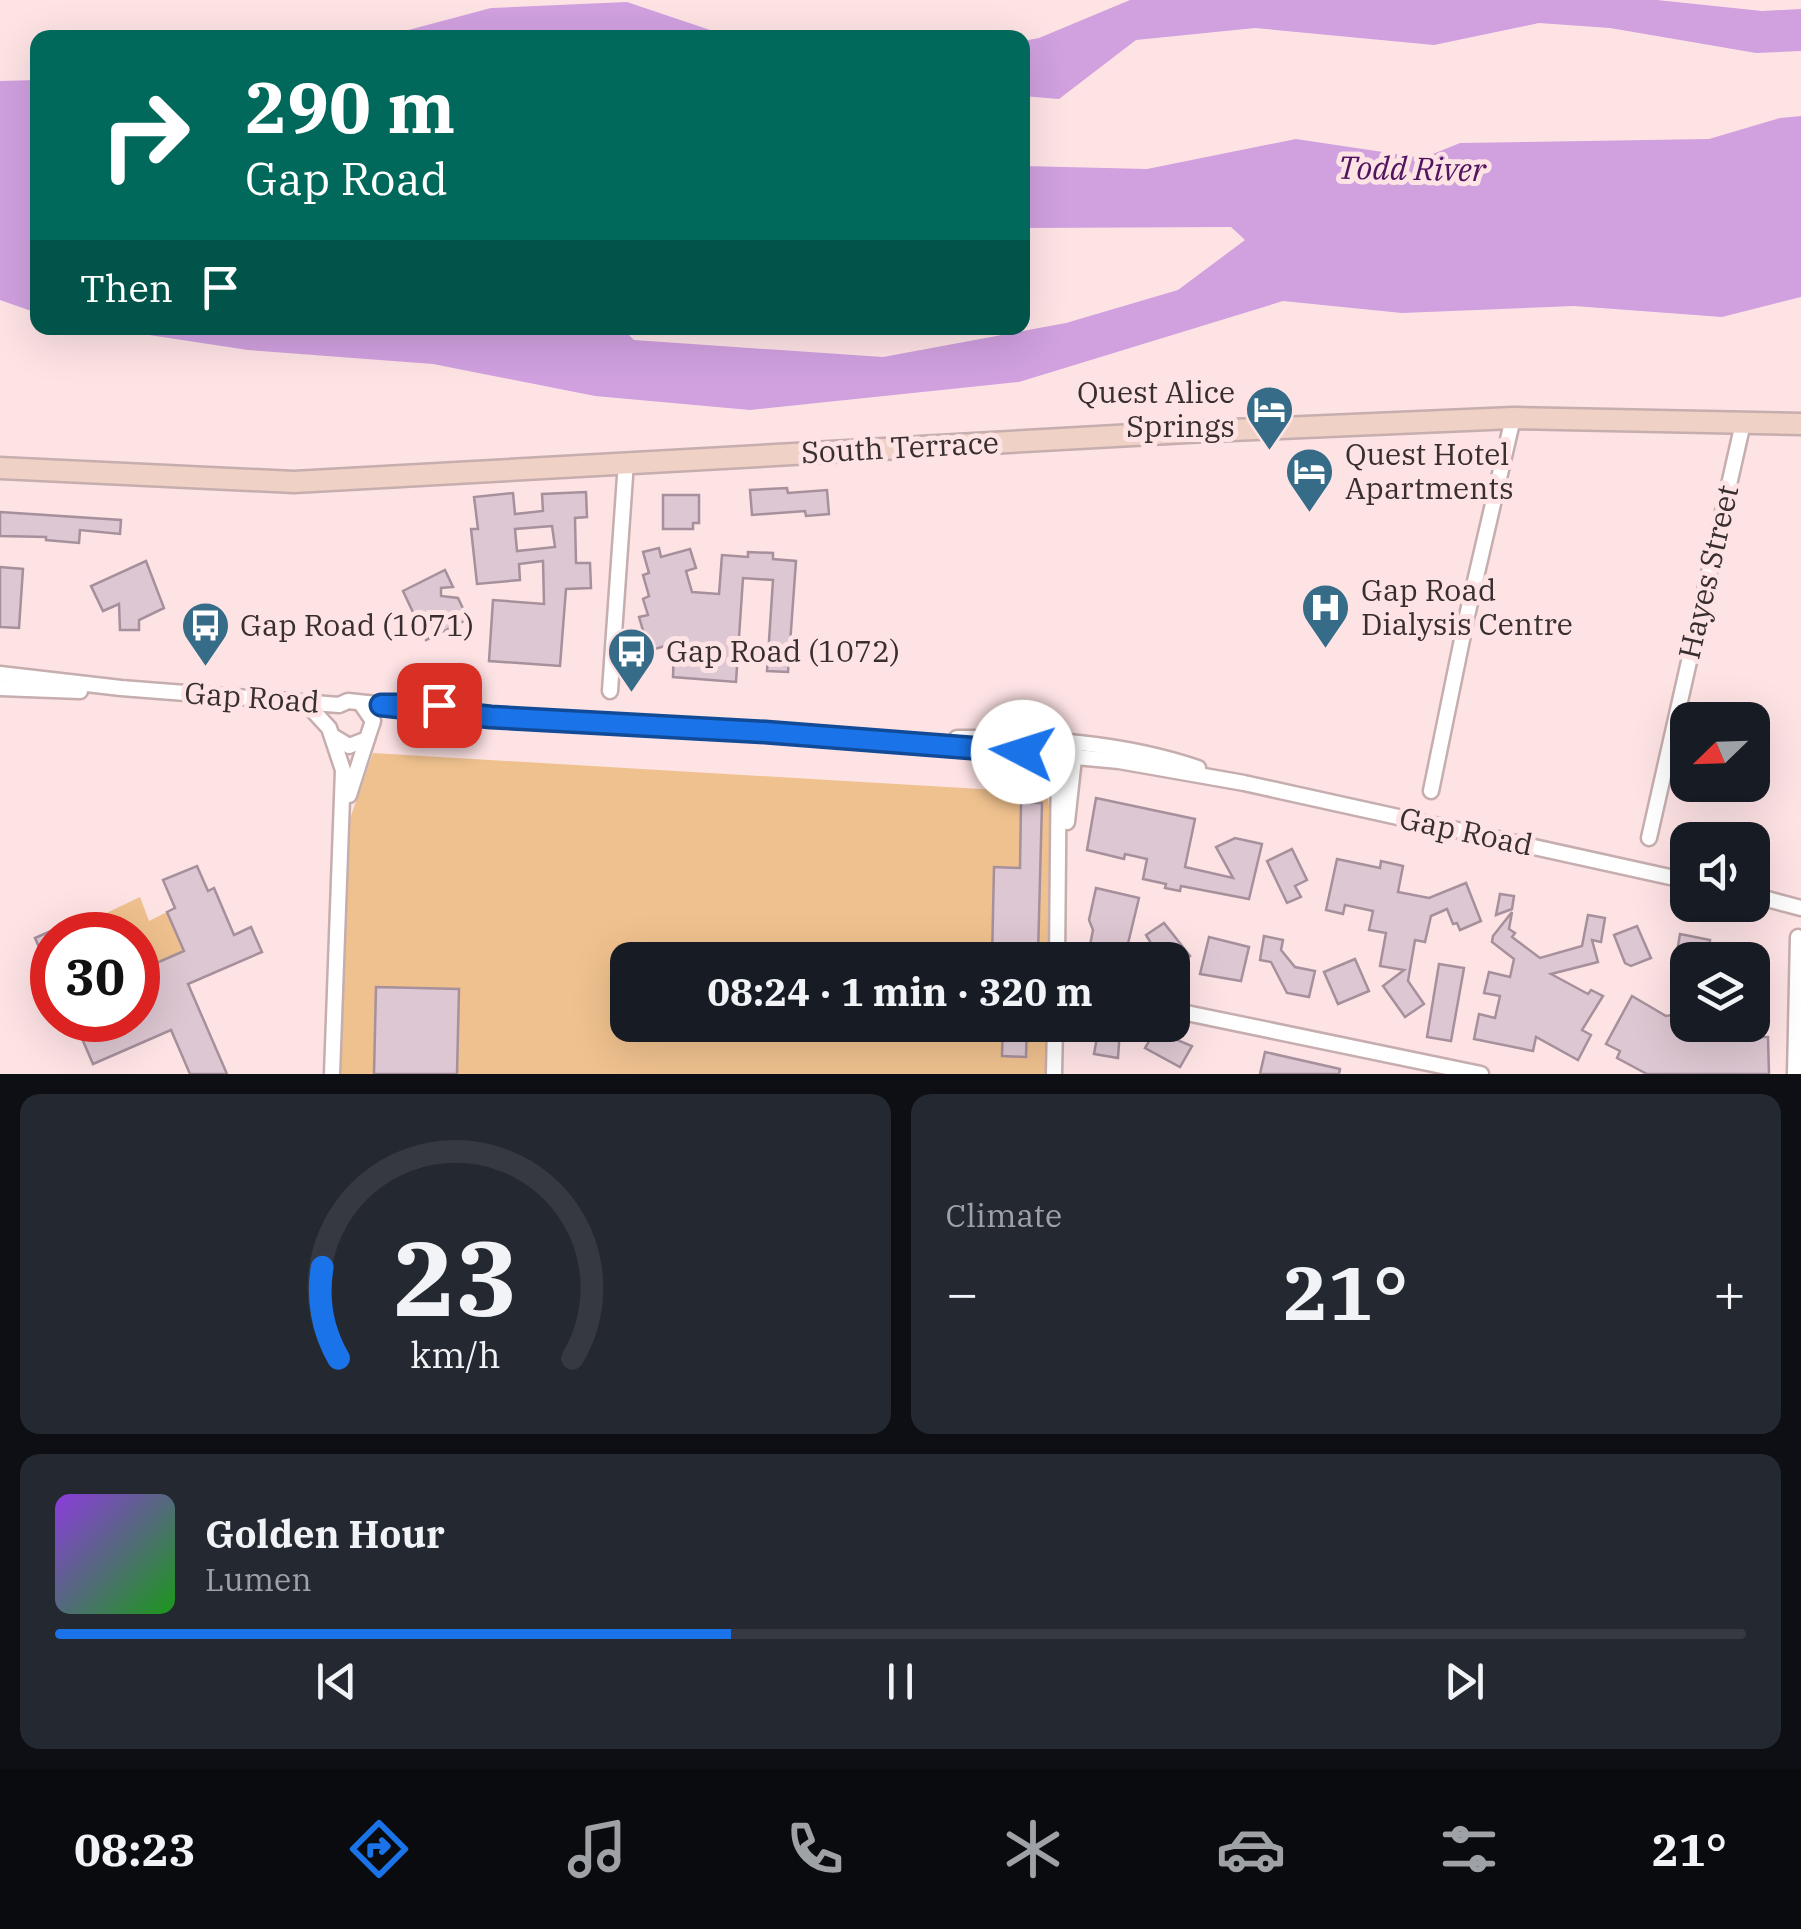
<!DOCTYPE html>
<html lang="en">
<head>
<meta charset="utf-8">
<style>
	body { margin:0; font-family:"IBM Plex Serif",serif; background:#242831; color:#f1f3f6; height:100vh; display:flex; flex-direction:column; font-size:38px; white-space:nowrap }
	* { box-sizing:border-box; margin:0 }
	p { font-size:32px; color:#9ea1a6 }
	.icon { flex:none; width:55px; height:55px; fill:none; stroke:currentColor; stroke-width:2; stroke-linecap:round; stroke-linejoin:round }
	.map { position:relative; height:1074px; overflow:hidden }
	.details { display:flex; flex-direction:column; gap:20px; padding:20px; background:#0d0f14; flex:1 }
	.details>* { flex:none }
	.banner { position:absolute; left:30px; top:30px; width:1000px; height:305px; border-radius:20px; box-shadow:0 10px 40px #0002; background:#00695c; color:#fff; overflow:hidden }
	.needle { width:65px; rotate:247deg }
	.controls { position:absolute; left:1670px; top:702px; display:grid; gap:20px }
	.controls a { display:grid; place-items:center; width:100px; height:100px; border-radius:20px; background:#171b24; box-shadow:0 10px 40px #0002; font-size:50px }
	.speed { position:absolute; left:30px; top:912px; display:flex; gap:20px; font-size:50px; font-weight:700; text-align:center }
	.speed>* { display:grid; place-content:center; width:130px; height:130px; border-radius:50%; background:#171b24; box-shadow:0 10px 40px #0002; line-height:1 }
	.speed .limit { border:15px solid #d22; background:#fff; color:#111 }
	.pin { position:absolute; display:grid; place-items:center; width:85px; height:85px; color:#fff; margin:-42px; border-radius:20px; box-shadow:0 5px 15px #0006 }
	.me { position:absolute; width:110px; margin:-55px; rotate:275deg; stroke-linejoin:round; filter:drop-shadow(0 0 8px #0008) }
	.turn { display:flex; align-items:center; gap:35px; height:210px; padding:0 50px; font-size:45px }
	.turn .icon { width:130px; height:130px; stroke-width:2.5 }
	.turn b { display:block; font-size:70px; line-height:85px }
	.then { display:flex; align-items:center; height:95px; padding:0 50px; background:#0003; gap:20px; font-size:38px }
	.big { font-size:75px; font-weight:700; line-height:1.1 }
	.details .card { flex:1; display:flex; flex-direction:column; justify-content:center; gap:15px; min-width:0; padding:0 35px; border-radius:20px; background:#242831 }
	.details .dial { align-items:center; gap:0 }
	.dial svg { height:260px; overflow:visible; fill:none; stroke:#363941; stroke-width:7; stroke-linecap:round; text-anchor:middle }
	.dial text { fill:#f1f3f6; stroke:none }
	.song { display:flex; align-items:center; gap:30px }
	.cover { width:120px; height:120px; border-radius:15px; background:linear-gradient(135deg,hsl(270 70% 55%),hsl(120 70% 35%)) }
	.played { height:10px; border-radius:5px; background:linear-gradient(90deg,#1a73e8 40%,#363941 40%) }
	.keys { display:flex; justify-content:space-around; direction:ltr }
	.heat { display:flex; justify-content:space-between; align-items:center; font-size:55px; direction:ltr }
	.details .tiles { flex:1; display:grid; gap:20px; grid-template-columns:1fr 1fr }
	.card:last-child { grid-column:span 2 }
	.trip { position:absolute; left:610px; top:942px; width:580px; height:100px; border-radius:20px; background:#171b24; box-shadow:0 10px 40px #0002; font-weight:700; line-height:100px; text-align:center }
	.dock { display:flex; height:160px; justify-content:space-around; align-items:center; background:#090b0e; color:#9ea1a6 }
	.dock .icon { width:70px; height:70px }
	.dock .active { color:#1a73e8 }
	.dock b { font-size:45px; color:#f1f3f6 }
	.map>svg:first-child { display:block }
	.green { fill:#efc18e }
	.water { fill:#d0a0df }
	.building { fill:#ddc7d2; stroke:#a5909b; stroke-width:2.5; fill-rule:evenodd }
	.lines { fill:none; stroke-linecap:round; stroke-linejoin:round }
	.street-casing { stroke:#c6adae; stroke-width:19 }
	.secondary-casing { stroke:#c6adae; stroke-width:25 }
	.street { stroke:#fff; stroke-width:14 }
	.secondary { stroke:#efd1c5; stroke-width:20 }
	.route-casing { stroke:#114b97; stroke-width:25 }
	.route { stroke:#1a73e8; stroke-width:18 }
	.labels { text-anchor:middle; stroke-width:10; stroke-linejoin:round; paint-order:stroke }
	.poi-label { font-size:30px; fill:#382e2f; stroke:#fee3e5; text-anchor:start }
	.street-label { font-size:30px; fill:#382e2f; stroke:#fee3e5 }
	.water-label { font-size:32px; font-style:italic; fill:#501460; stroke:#fee3e5 }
</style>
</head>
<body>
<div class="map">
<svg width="1801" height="1074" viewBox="0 0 1801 1074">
	<rect width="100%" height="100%" fill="#fee3e5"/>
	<!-- green -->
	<g class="green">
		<polygon points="373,753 1047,793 1060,877 1057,960 628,960 628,1025 1055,1025 1054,1074 332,1074 339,850"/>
		<polygon points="140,897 149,921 167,912 191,968 184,970 177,954 138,971 138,935 83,935 79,926"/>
	</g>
	<!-- water -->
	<g class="water">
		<polygon points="1130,0 1657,0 1762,11 1801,9 1801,51 1756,53 1610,28 1539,23 1434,45 1255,28 1136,40 1059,99 1023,96 1023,41 1039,38"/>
		<polygon points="627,2 716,32 790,37 382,37 491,8"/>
		<polygon points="37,80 38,80 37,313 0,300 0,81"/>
		<polygon points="1801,116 1801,297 1722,317 1574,306 1402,313 1283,301 1019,382 750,410 595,396 433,364 248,350 103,328 622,328 634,340 883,357 1066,323 1178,290 1245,240 1231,227 1023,228 1023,166 1147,169 1296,139 1423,158 1460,143 1709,139 1780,118"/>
	</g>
	<!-- building -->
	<g class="building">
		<polygon points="787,488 788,493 827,490 829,514 806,516 805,511 752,515 750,490"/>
		<path d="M586,492l1,25 -12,1 1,45h14l1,25 -25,1 -6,77 -71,-5 4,-61 51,4 -1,-43 -24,3 1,16 -43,4 -6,-55h7l-4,-32 39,-4 2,21 28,-3 -1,-17zM552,526l3,21 -38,4 -2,-22z"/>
		<polygon points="663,495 699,495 699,523 693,523 693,529 663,529"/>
		<polygon points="0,512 121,520 120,534 80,530 79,543 46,540 46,537 0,536"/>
		<polygon points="659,548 661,557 690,549 696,568 686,571 692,592 719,594 722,555 748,557 748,552 773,553 773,559 796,561 788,672 767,671 773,580 743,578 736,682 673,677 674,643 649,651 639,617 648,615 643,599 649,596 643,575 649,573 643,552"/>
		<polygon points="146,561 164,608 139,620 139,630 120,630 119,604 103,611 91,586"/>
		<polygon points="0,567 23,569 19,628 0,627"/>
		<polygon points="445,570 453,587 441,588 441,596 458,598 468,619 426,640 403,591"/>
		<polygon points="1096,798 1195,819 1185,867 1233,878 1216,847 1235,838 1262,844 1249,899 1181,886 1180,891 1165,888 1166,884 1143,879 1147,859 1125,854 1124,859 1087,850"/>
		<polygon points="1021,803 1042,803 1038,954 1022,953 1022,960 992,960 994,867 1020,868"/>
		<polygon points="1292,849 1307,880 1295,886 1301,897 1287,903 1267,861"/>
		<polygon points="1337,859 1380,868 1381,861 1403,866 1398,892 1429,898 1466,883 1481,921 1460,930 1457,923 1453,924 1447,909 1431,916 1425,942 1415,940 1408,981 1424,1004 1405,1017 1383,986 1404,970 1380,966 1386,933 1369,930 1373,911 1345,905 1343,914 1326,910"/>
		<polygon points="197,866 208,891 214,888 234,935 251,927 262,952 188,984 227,1074 190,1074 171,1030 93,1064 74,1020 138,1020 138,987 142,985 138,971 184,951 167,912 175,908 163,880"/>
		<polygon points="1096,888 1139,898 1124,960 1087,960 1093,930 1089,920"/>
		<polygon points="1500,894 1514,896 1512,909 1496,915"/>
		<polygon points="1512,912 1509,929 1515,933 1512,937 1540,958 1582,946 1588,915 1605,918 1601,942 1592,940 1598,962 1551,974 1588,994 1591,990 1603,996 1582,1030 1591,1035 1578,1060 1536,1037 1533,1051 1474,1039 1479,1014 1495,1018 1500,996 1484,993 1489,972 1510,977 1514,959 1492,942 1493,936"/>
		<polygon points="76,920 83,935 52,935 52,977 35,938"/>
		<polygon points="1164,923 1190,956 1172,968 1172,960 1167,960 1161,950 1157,953 1146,935"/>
		<polygon points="1637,926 1651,958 1631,966 1625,963 1614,935"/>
		<polygon points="1680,934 1710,940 1707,960 1688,960 1688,972 1674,969"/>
		<polygon points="1264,936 1283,940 1281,950 1295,967 1315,971 1309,997 1287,993 1271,962 1260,960"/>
		<polygon points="1209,937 1249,947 1241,981 1200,974"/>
		<polygon points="1752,958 1767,989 1752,995"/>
		<polygon points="1355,959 1369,991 1338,1004 1324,972"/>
		<polygon points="1439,964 1464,968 1451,1041 1427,1037"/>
		<polygon points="376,987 459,989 457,1074 374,1074"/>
		<polygon points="1632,996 1666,1016 1688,1012 1688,1025 1760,1026 1760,1037 1768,1037 1769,1074 1647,1074 1617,1058 1620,1051 1606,1044"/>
		<polygon points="1003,1025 1027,1025 1026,1057 1002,1056"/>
		<polygon points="1099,1026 1120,1029 1118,1058 1094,1054"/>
		<polygon points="1155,1031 1192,1046 1180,1067 1145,1048"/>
		<polygon points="1265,1052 1340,1069 1339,1074 1260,1074"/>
	</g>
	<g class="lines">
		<defs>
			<g id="street">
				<polyline points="0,674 121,688 339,705 348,701 386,705"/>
				<polyline points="0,688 80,691"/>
				<polyline points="610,691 626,462"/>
				<polyline points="305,702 329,728 343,770 332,1074"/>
				<polyline points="381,705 491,717 881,739 1119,761 1244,783 1688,881"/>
				<polyline points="334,737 349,746 367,739 373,721 362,705"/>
				<path d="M957,738c79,-1 165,4 241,30"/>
				<polyline points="1431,791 1466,620 1513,418"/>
				<polyline points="349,795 367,739"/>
				<polyline points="1067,822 1075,749"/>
				<polyline points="1649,838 1743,423"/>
				<polyline points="1752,895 1801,908"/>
				<polyline points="1057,960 1059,748"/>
				<polyline points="1172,1010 1481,1074"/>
				<polyline points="1054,1074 1055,1025"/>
				<polyline points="1795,1074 1798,937"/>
			</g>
			<polyline id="secondary" points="0,468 294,482 1187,432 1513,418 1801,424"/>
		</defs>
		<!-- street casing -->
		<use href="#street" class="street-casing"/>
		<!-- secondary casing -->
		<use href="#secondary" class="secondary-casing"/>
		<!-- street -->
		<use href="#street" class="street"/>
		<!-- secondary -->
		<use href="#secondary" class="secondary"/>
	</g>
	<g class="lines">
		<defs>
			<polyline id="route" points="439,705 381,705 491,717 765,732 1023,752"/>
		</defs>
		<!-- route casing -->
		<use href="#route" class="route-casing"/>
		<!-- route -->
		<use href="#route" class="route"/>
	</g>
	<!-- icons -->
	<defs>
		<symbol id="hotel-pin" viewBox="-11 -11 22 30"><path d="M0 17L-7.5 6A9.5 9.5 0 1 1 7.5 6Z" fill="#376c88" stroke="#fee3e5"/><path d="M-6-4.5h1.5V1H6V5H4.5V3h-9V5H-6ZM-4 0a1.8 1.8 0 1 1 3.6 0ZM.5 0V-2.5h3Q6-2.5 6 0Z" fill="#fff"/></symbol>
		<symbol id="hospital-pin" viewBox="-11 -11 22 30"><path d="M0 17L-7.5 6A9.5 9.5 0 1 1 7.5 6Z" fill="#376c88" stroke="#fee3e5"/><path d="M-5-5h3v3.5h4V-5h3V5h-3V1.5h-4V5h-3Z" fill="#fff"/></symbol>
		<symbol id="bus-pin" viewBox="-11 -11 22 30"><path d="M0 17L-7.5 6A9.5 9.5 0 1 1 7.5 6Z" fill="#376c88" stroke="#fee3e5"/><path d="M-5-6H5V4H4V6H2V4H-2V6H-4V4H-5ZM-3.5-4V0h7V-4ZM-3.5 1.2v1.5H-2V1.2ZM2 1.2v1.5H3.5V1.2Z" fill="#fff"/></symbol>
	</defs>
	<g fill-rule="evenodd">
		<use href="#hotel-pin" x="1242" y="382" width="55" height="75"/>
		<use href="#hotel-pin" x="1282" y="444" width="55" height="75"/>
		<use href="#hospital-pin" x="1298" y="580" width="55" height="75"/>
		<use href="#bus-pin" x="178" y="598" width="55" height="75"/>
		<use href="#bus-pin" x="604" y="624" width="55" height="75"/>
	</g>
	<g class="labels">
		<!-- poi labels -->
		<g class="poi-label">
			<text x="1235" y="403" text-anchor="end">Quest Alice<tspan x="1235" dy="34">Springs</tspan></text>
			<text x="1345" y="465">Quest Hotel<tspan x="1345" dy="34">Apartments</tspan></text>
			<text x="1361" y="601">Gap Road<tspan x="1361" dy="34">Dialysis Centre</tspan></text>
			<text x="240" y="636">Gap Road (1071)</text>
			<text x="666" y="662">Gap Road (1072)</text>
		</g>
		<!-- street labels -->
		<g class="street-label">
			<text transform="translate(900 448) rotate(-3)" y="10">South Terrace</text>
			<text transform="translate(1709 572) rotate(-77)" y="10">Hayes Street</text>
			<text transform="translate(252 698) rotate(4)" y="10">Gap Road</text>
			<text transform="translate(1466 832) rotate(12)" y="10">Gap Road</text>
		</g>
		<!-- water labels -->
		<g class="water-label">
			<text transform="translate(1412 169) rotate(1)" y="11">Todd River</text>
		</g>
	</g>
</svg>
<div class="controls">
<a><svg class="needle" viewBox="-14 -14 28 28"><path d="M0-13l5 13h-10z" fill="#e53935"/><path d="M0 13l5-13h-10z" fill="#9ea1a6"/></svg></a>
<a><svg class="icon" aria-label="sound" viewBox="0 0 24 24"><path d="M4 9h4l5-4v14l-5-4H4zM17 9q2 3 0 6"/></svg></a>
<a><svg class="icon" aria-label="layers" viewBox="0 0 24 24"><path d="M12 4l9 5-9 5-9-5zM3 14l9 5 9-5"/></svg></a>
</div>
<div class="speed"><div class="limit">30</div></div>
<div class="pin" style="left:439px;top:705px;background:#d93025"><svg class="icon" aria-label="arrive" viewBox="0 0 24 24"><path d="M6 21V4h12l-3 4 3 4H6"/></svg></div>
<svg class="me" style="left:1023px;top:752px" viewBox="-20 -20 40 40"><circle r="19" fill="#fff"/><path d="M0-13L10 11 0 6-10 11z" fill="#1a73e8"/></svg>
<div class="trip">08:24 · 1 min · 320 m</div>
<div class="banner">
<div class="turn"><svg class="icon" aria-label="right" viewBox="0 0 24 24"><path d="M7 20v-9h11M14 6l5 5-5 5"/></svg><div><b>290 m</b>Gap Road</div></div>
<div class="then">Then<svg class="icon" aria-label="arrive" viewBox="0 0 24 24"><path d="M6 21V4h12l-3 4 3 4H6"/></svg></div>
</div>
</div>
<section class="details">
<div class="tiles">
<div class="card dial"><svg viewBox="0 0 100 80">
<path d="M14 69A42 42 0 1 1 86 69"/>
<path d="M14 69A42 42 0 0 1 9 41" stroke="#1a73e8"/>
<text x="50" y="56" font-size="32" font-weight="700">23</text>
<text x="50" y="72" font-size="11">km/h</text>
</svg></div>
<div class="card"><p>Climate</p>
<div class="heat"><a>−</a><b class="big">21°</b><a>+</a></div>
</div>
<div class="card">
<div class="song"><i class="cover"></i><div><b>Golden Hour</b><p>Lumen</p></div></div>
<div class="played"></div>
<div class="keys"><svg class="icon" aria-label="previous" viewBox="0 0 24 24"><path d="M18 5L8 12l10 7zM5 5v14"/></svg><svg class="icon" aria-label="pause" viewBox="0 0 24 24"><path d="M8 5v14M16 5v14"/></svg><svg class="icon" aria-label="next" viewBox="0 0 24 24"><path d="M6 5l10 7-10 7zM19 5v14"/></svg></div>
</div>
</div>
</section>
<nav class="dock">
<b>08:23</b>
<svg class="icon active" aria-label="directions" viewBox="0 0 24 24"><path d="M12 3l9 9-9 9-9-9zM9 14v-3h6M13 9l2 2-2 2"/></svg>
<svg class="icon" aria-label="music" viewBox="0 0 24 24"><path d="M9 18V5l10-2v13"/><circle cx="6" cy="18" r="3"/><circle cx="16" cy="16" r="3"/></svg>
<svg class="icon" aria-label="phone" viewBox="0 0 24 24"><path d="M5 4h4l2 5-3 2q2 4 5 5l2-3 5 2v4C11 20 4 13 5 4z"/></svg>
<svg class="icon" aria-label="climate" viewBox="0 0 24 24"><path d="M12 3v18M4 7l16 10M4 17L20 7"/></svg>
<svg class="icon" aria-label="car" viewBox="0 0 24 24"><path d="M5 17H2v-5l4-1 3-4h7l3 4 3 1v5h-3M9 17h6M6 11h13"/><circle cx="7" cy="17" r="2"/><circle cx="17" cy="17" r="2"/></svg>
<svg class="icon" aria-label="filters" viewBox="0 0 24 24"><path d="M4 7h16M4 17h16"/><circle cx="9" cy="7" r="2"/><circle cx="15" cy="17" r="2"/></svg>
<b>21°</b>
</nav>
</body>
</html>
